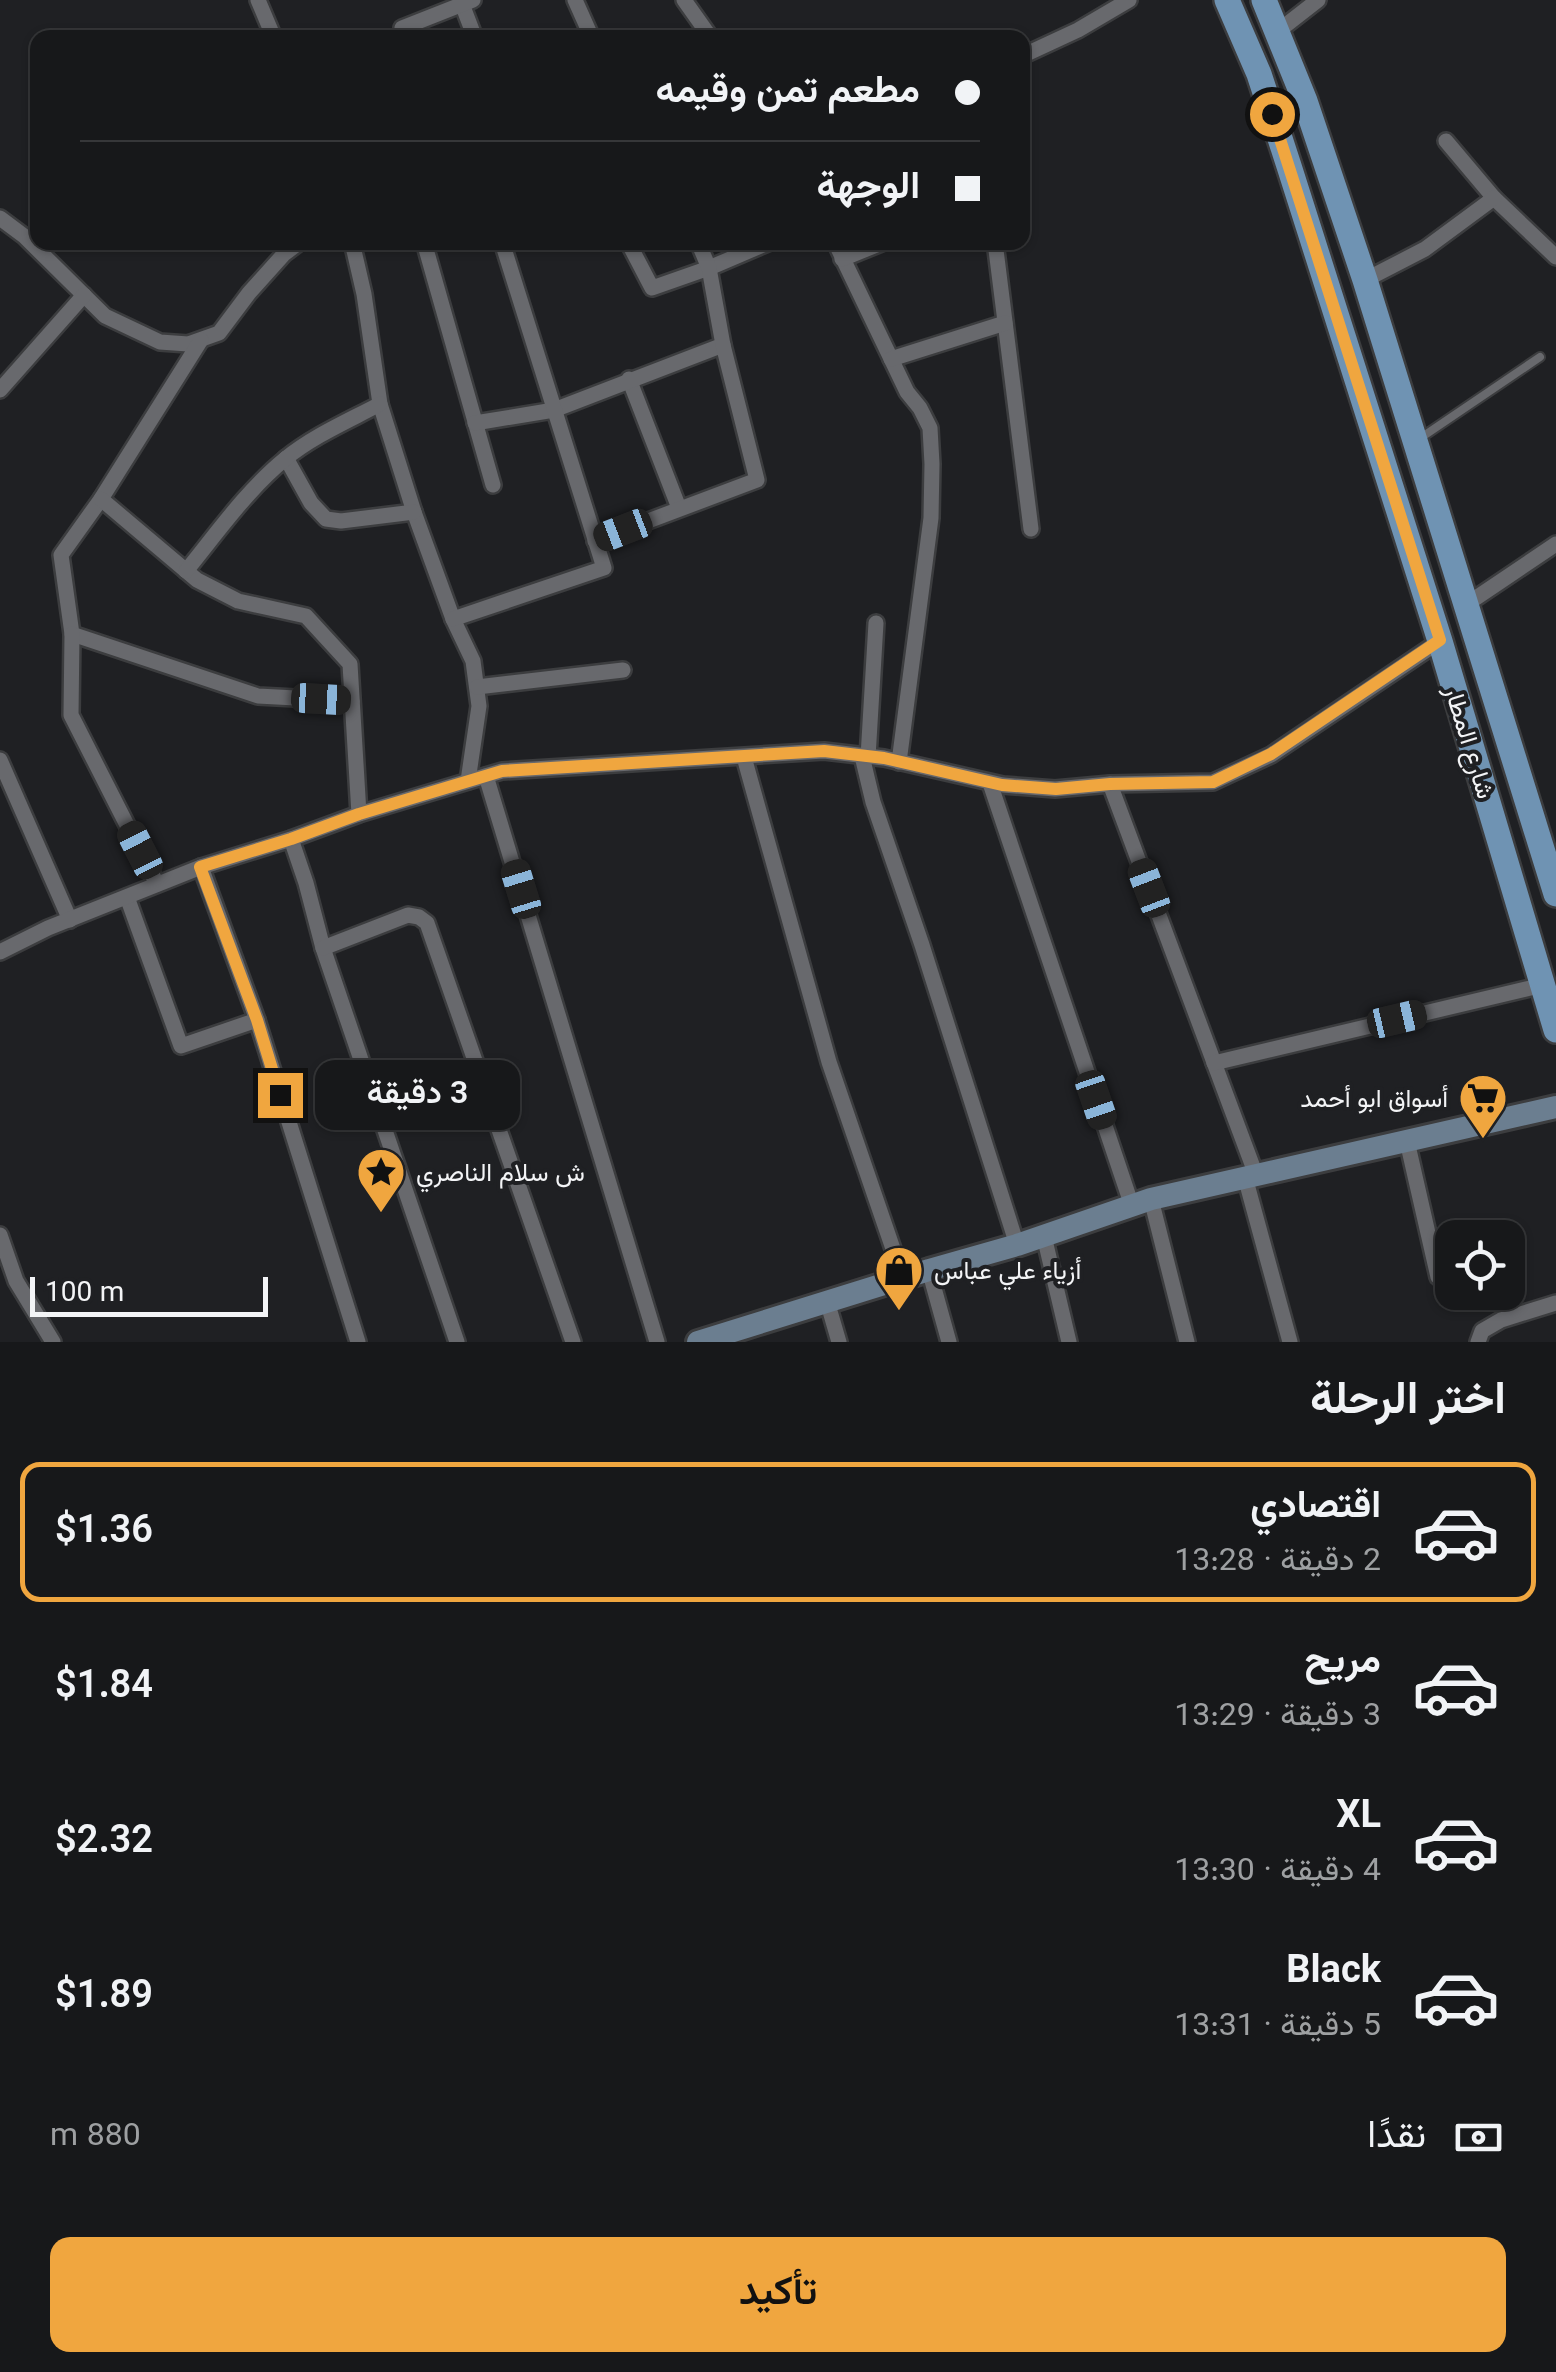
<!DOCTYPE html>
<html lang="ar">
<meta charset="utf-8">
<style>
:root{--surface:#17181a;--page:#242527;--text:#f1f3f6;--muted:#9ea0a2;--line:#363739;--accent:#f0a63f}
body{margin:0;font-family:Georgia,Vazirmatn,serif;background:var(--page);color:var(--text);direction:rtl;height:100vh;display:flex;flex-direction:column;font-size:38px;white-space:nowrap}
*{box-sizing:border-box;margin:0}
p{font-size:32px;color:var(--muted)}
.icon{flex:none;width:55px;height:55px;fill:none;stroke:currentColor;stroke-width:2;stroke-linecap:round;stroke-linejoin:round}
.map{position:relative;height:1342px;overflow:hidden;direction:ltr}
.panel{display:flex;flex-direction:column;background:var(--surface);flex:1}
.panel>*{flex:none}
.hud{position:absolute;left:30px;top:30px;width:1000px;height:220px;border-radius:20px;box-shadow:0 2px 8px #0004,0 0 0 2px var(--line);direction:rtl;display:grid;align-content:center;height:220px;padding:0 50px;background:var(--surface)}
.tools{position:absolute;left:1435px;top:1220px;display:grid;gap:20px}
.tools a{display:grid;place-items:center;width:90px;height:90px;border-radius:20px;background:var(--surface);box-shadow:0 2px 8px #0004,0 0 0 2px var(--line);font-size:50px}
.scale{position:absolute;left:30px;bottom:25px;width:238px;box-sizing:border-box;padding-left:10px;border:5px solid #f3f4f6;border-top:0;font-size:28px;line-height:35px;white-space:nowrap;color:#f3f4f6;-webkit-text-stroke:8px #1f2023;paint-order:stroke}
.end{position:absolute;width:45px;height:45px;margin:-22px;border:12px solid #f0a63f;background:#111;box-shadow:0 0 0 5px #111}
.from{border-radius:50%}
.bubble{position:absolute;height:70px;border-radius:20px;background:var(--surface);box-shadow:0 2px 8px #0004,0 0 0 2px var(--line);font-size:32px;font-weight:600;line-height:70px;text-align:center;direction:rtl}
.car{position:absolute;width:30px;height:60px;margin:-30px -15px;border-radius:12px;box-shadow:0 0 8px 2px #0007;background:linear-gradient(#222 24%,#8ab4d8 0 40%,#222 0 76%,#8ab4d8 0 86%,#222 0)}
.hud b{display:flex;align-items:center;gap:35px;height:95px;font-size:38px}
.hud b+b{border-top:2px solid var(--line)}
.hud i{width:25px;height:25px;background:var(--text)}
ul{padding:0;list-style:none}
li{display:flex;align-items:center;gap:30px;height:140px;margin:0 20px 15px;padding:0 30px;border:5px solid transparent;border-radius:20px}
li div{flex:1}
li b{display:block;font-size:38px}
li em{font-style:normal;font-weight:600}
li.current{border-color:var(--accent)}
li>.icon{width:90px;height:90px;stroke-width:1.5}
h2{padding:0 50px;font-size:45px;line-height:120px}
.pay{display:flex;align-items:center;gap:25px;height:110px;padding:0 50px;font-size:38px}
.pay p{margin-inline-start:auto}
.action{display:flex;gap:20px;margin-top:auto;padding:20px 50px}
.action a{flex:1;height:115px;border-radius:20px;background:var(--accent);color:#111;font-size:40px;font-weight:600;line-height:115px;text-align:center}
.map>svg:first-child{display:block}
.lines{fill:none;stroke-linecap:round;stroke-linejoin:round}
.lane-casing{stroke:#3c3d3f;stroke-width:12}
.street-casing{stroke:#3c3d3f;stroke-width:20}
.secondary-casing{stroke:#3c3d3f;stroke-width:28}
.primary-casing{stroke:#3c3d3f;stroke-width:30}
.lane{stroke:#68696d;stroke-width:8}
.street{stroke:#68696d;stroke-width:15}
.secondary{stroke:#6b7e90;stroke-width:22}
.primary{stroke:#6f93b3;stroke-width:25}
.route{stroke:#f0a63f;stroke-width:12}
.labels{text-anchor:middle;stroke-width:8;stroke-linejoin:round;paint-order:stroke}
.street-label{font-size:25px;fill:#f3f4f6;stroke:#1f2023}
.poi-label{font-size:25px;fill:#f3f4f6;stroke:#1f2023;text-anchor:start}
</style>
<div class="map">
<svg width="1556" height="1342" viewBox="0 0 1556 1342">
<rect width="100%" height="100%" fill="#1f2023"/>
<g class="lines">
<g class="lane-casing">
<polyline id="lane" points="1419,439 1540,357"/>
</g>
<g class="street-casing">
<g id="street">
<polyline points="258,0 274,38"/>
<polyline points="575,0 592,38"/>
<polyline points="684,0 711,38"/>
<polyline points="462,4 475,38"/>
<polyline points="402,28 473,0"/>
<polyline points="1277,32 1318,0"/>
<polyline points="1022,56 1078,30 1129,0"/>
<polyline points="1446,141 1494,198 1556,257"/>
<polyline points="0,218 24,236 105,316 160,342 188,344 219,333 249,293 284,254 300,242"/>
<polyline points="352,242 364,294 380,404 414,512 453,619 473,661 479,706 468,781"/>
<polyline points="424,242 493,485"/>
<polyline points="628,242 652,288 709,268 770,242"/>
<polyline points="835,242 907,392 920,408 930,428 932,464 931,518 899,762"/>
<polyline points="995,242 1031,529"/>
<polyline points="842,259 884,242"/>
<polyline points="1365,280 1425,249 1494,198"/>
<polyline points="201,340 101,499 61,555 72,634 258,696 352,701"/>
<polyline points="891,359 1005,323"/>
<polyline points="629,379 679,508"/>
<polyline points="0,390 84,295"/>
<polyline points="475,423 554,410 723,345"/>
<polyline points="286,458 311,503 326,519 341,521 414,512"/>
<polyline points="101,499 197,580 238,601 306,616 350,664 359,814"/>
<polyline points="595,541 757,480 723,345 709,268 698,242"/>
<path d="M186 571C217 533 247 490 285 459 313 436 348 421 380 404"/>
<polyline points="1467,604 1556,544"/>
<polyline points="453,619 604,568 502,242"/>
<polyline points="72,634 71,715 157,884"/>
<polyline points="477,687 623,670"/>
<polyline points="862,756 873,802 922,945 1017,1245"/>
<polyline points="744,757 829,1062 903,1278"/>
<polyline points="868,757 876,623"/>
<polyline points="0,760 70,920"/>
<polyline points="486,776 657,1342"/>
<polyline points="990,783 1132,1206"/>
<polyline points="1110,784 1256,1175"/>
<polyline points="291,839 306,883 323,948 457,1342"/>
<polyline points="201,867 257,1020 358,1342"/>
<polyline points="127,897 181,1046 257,1020"/>
<polyline points="323,948 408,915 419,917 427,923 573,1342"/>
<polyline points="0,952 48,928 201,867 291,839 359,814 502,771 824,751 884,758 1003,785 1055,789 1110,784 1213,782 1271,755 1440,641"/>
<polyline points="1214,1063 1543,985"/>
<polyline points="1407,1141 1438,1277"/>
<polyline points="1245,1177 1290,1342"/>
<polyline points="1151,1199 1187,1342"/>
<polyline points="0,1235 16,1281 53,1342"/>
<polyline points="1044,1236 1069,1342"/>
<polyline points="929,1270 949,1342"/>
<polyline points="827,1301 839,1342"/>
<polyline points="1478,1342 1482,1331 1501,1320 1556,1303"/>
</g>
</g>
<g class="secondary-casing">
<polyline id="secondary" points="698,1342 929,1270 1017,1245 1151,1199 1556,1107"/>
</g>
<g class="primary-casing">
<g id="primary">
<polyline points="1227,0 1259,74 1289,166 1440,641 1556,1030"/>
<polyline points="1264,0 1305,101 1365,280 1556,894"/>
</g>
</g>
<use href="#lane" class="lane"/>
<use href="#street" class="street"/>
<use href="#secondary" class="secondary"/>
<use href="#primary" class="primary"/>
</g>
<g class="lines">
<polyline class="route" points="280,1095 257,1020 200,867 291,839 359,814 502,771 824,751 884,758 1002,785 1056,789 1110,784 1213,782 1271,754 1440,640 1272,114"/>
</g>
<defs>
<g id="supermarket-pin" transform="scale(2.5)"><path d="M0 17L-7.5 6A9.5 9.5 0 1 1 7.5 6Z" fill="#f0a63f" stroke="#1f2023"/><path d="M-6-5.5h2.5l.6 2H6L4.5 2H-2.5L-4.4-4H-6ZM-1.5 3.2a1.3 1.3 0 1 0 .1 0ZM3 3.2a1.3 1.3 0 1 0 .1 0Z" fill="#111"/></g>
<g id="sight-pin" transform="scale(2.5)"><path d="M0 17L-7.5 6A9.5 9.5 0 1 1 7.5 6Z" fill="#f0a63f" stroke="#1f2023"/><path d="M0-6L1.8-2.2L6-1.7L2.9 1.2L3.7 5.4L0 3.3L-3.7 5.4L-2.9 1.2L-6-1.7L-1.8-2.2Z" fill="#111"/></g>
<g id="shop-pin" transform="scale(2.5)"><path d="M0 17L-7.5 6A9.5 9.5 0 1 1 7.5 6Z" fill="#f0a63f" stroke="#1f2023"/><path d="M-5-2.5h2.3a2.7 3.5 0 0 1 5.4 0H5L5.5 6h-11ZM-1.5-2.5h3a1.5 2.3 0 0 0-3 0Z" fill="#111"/></g>
</defs>
<g fill-rule="evenodd">
<use href="#supermarket-pin" x="1483" y="1098"/>
<use href="#sight-pin" x="381" y="1172"/>
<use href="#shop-pin" x="899" y="1270"/>
</g>
<g class="labels">
<g class="street-label">
<text transform="translate(1470 742) rotate(73)" y="9">شارع المطار</text>
</g>
<g class="poi-label">
<text x="1448" y="1107" text-anchor="end">أسواق ابو أحمد</text>
<text x="416" y="1181">ش سلام الناصري</text>
<text x="934" y="1279">أزياء علي عباس</text>
</g>
</g>
</svg>
<div class="tools">
<a><svg class="icon" aria-label="locate" viewBox="0 0 24 24"><circle cx="12" cy="12" r="6"/><path d="M12 2v4M12 18v4M2 12h4M18 12h4"/></svg></a>
</div>
<div class="scale">100 m</div>
<i class="end from" style="left:1272px;top:114px"></i>
<i class="end" style="left:280px;top:1095px"></i>
<div class="bubble" style="left:315px;top:1060px;width:205px">3 دقيقة</div>
<i class="car" style="left:623px;top:530px;rotate:249deg"></i>
<i class="car" style="left:321px;top:699px;rotate:93deg"></i>
<i class="car" style="left:140px;top:850px;rotate:333deg"></i>
<i class="car" style="left:1149px;top:888px;rotate:339deg"></i>
<i class="car" style="left:521px;top:889px;rotate:343deg"></i>
<i class="car" style="left:1397px;top:1019px;rotate:77deg"></i>
<i class="car" style="left:1096px;top:1100px;rotate:161deg"></i>
<div class="hud">
<b><i class="from"></i>مطعم تمن وقيمه</b>
<b><i></i>الوجهة</b>
</div>
</div>
<section class="panel">
<h2>اختر الرحلة</h2>
<ul>
<li class="current"><svg class="icon" aria-label="car" viewBox="0 0 24 24"><path d="M5 17H2v-5l4-1 3-4h7l3 4 3 1v5h-3M9 17h6M6 11h13"/><circle cx="7" cy="17" r="2"/><circle cx="17" cy="17" r="2"/></svg><div><b>اقتصادي</b><p>2 دقيقة · 13:28</p></div><em>$1.36</em></li>
<li><svg class="icon" aria-label="car" viewBox="0 0 24 24"><path d="M5 17H2v-5l4-1 3-4h7l3 4 3 1v5h-3M9 17h6M6 11h13"/><circle cx="7" cy="17" r="2"/><circle cx="17" cy="17" r="2"/></svg><div><b>مريح</b><p>3 دقيقة · 13:29</p></div><em>$1.84</em></li>
<li><svg class="icon" aria-label="car" viewBox="0 0 24 24"><path d="M5 17H2v-5l4-1 3-4h7l3 4 3 1v5h-3M9 17h6M6 11h13"/><circle cx="7" cy="17" r="2"/><circle cx="17" cy="17" r="2"/></svg><div><b>XL</b><p>4 دقيقة · 13:30</p></div><em>$2.32</em></li>
<li><svg class="icon" aria-label="car" viewBox="0 0 24 24"><path d="M5 17H2v-5l4-1 3-4h7l3 4 3 1v5h-3M9 17h6M6 11h13"/><circle cx="7" cy="17" r="2"/><circle cx="17" cy="17" r="2"/></svg><div><b>Black</b><p>5 دقيقة · 13:31</p></div><em>$1.89</em></li>
</ul>
<div class="pay"><svg class="icon" aria-label="cash" viewBox="0 0 24 24"><path d="M3 7h18v10H3z"/><circle cx="12" cy="12" r="2"/></svg>نقدًا<p>880 m</p></div>
<div class="action"><a>تأكيد</a></div>
</section>
